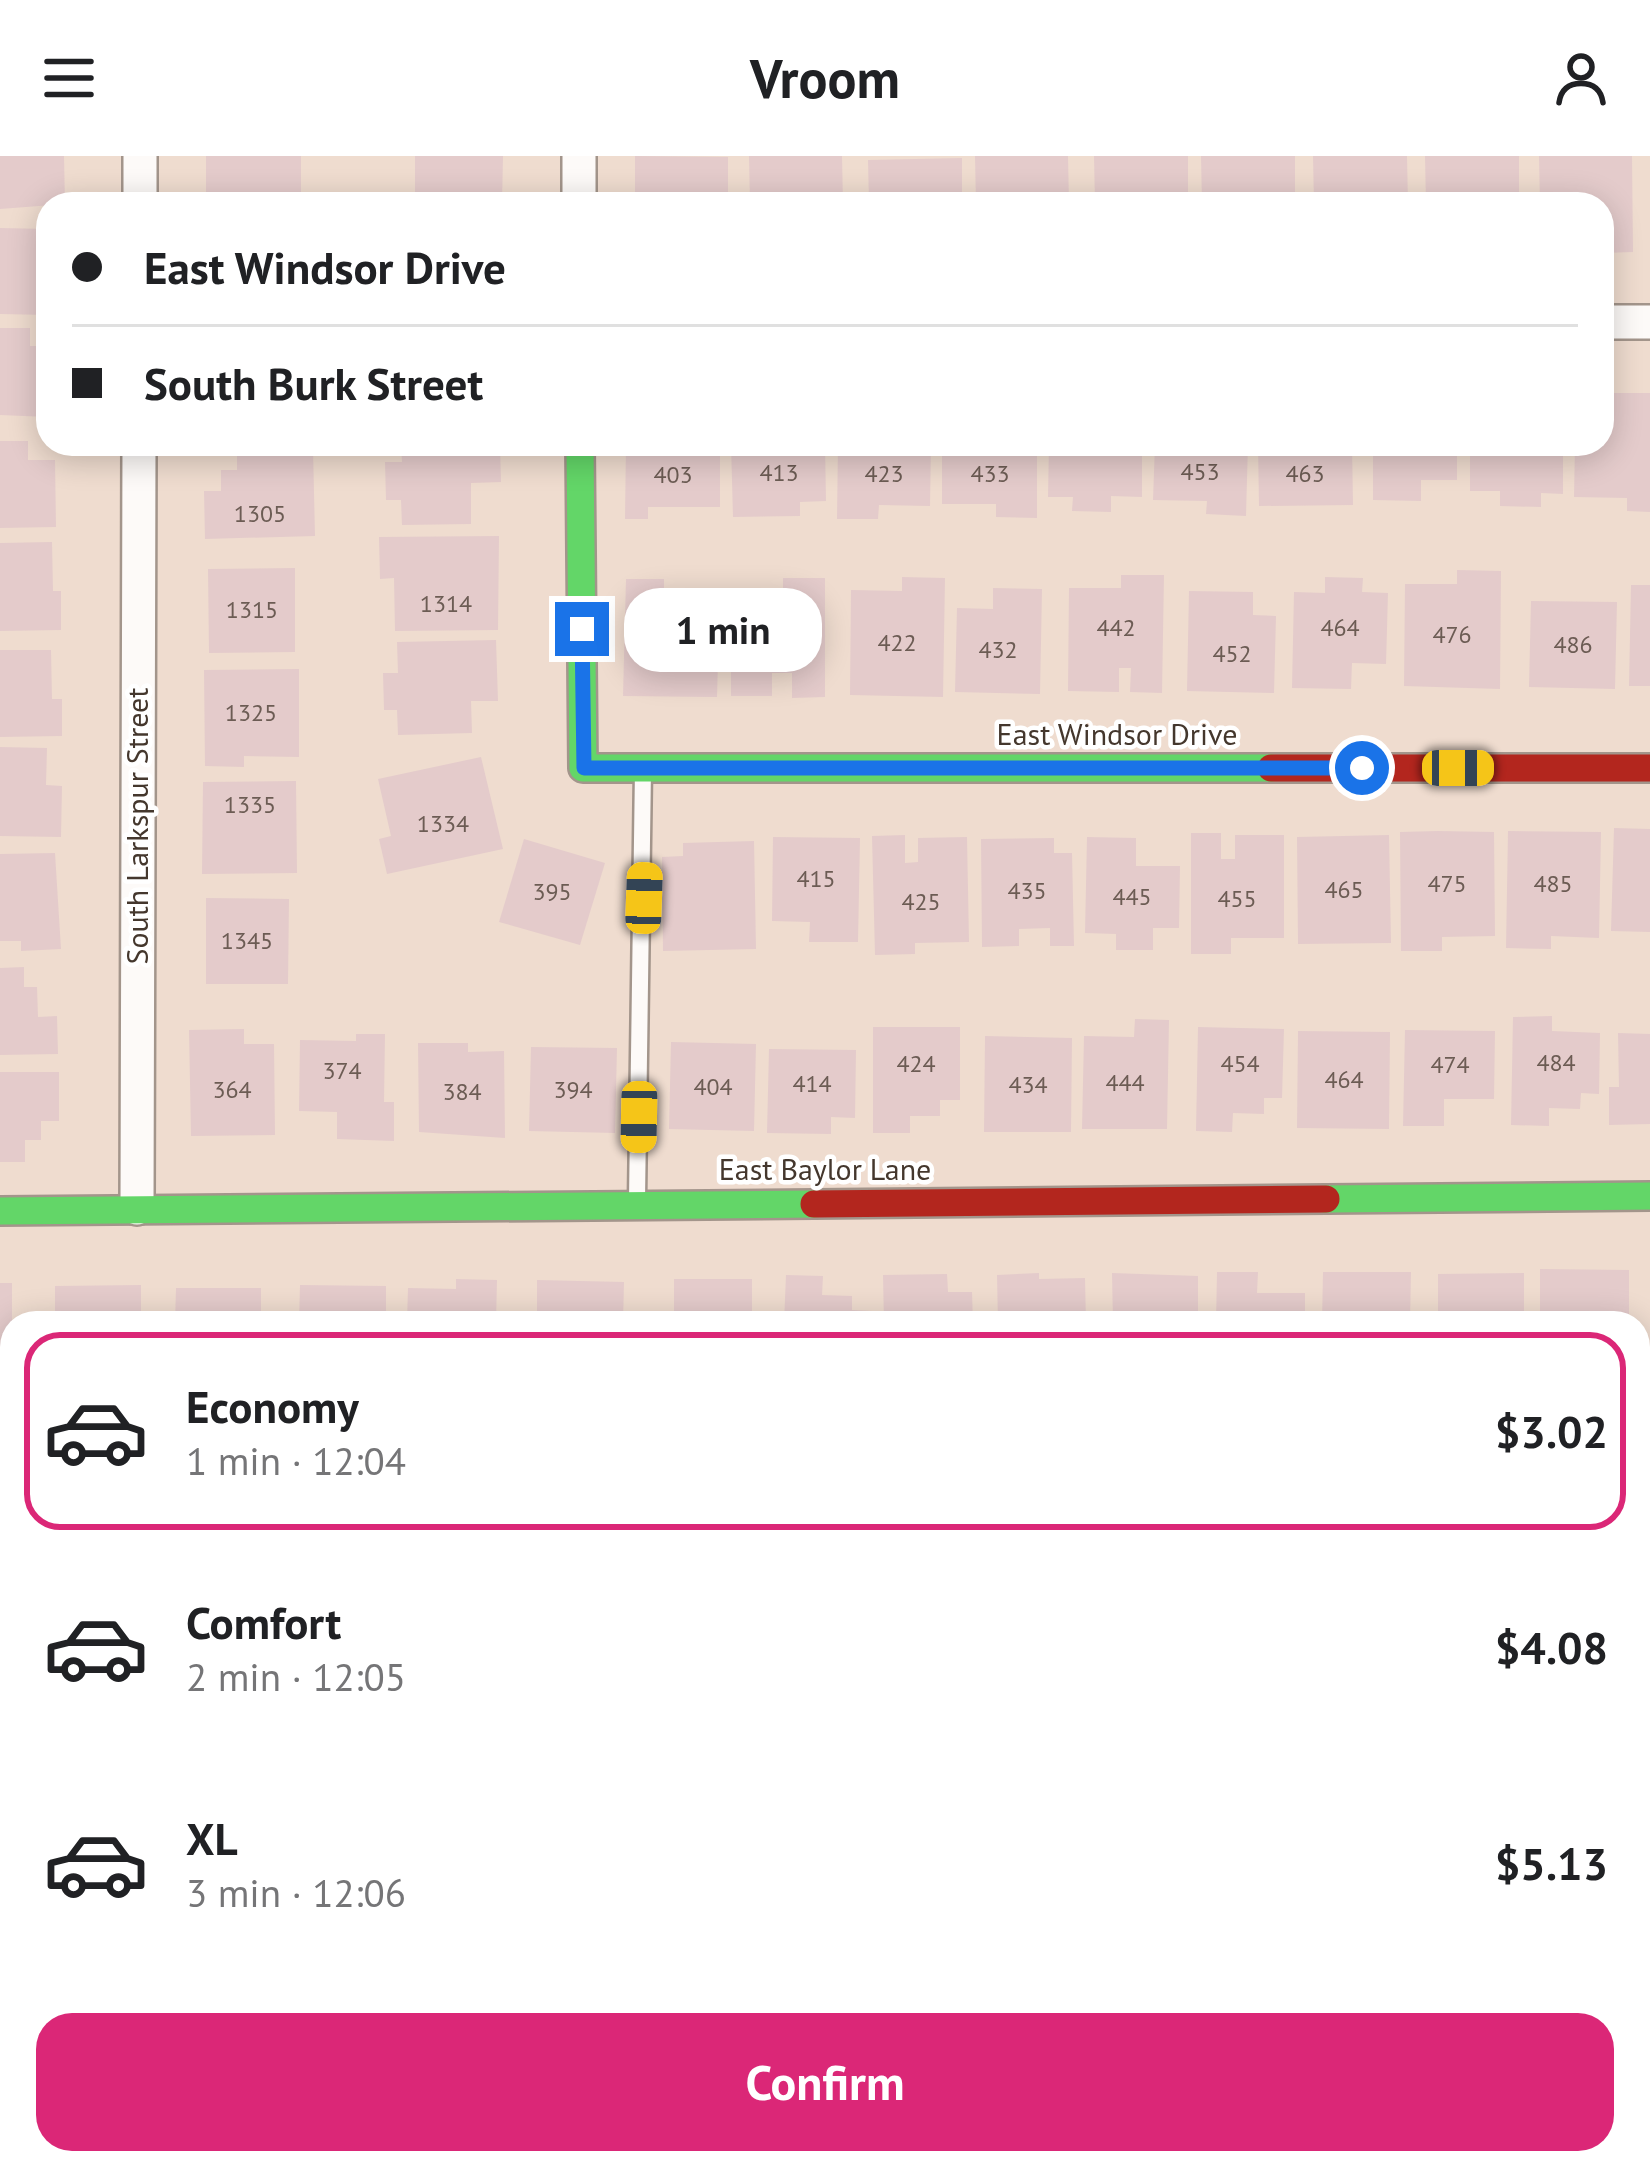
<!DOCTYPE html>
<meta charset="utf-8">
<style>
:root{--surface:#fff;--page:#f6f6f6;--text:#202124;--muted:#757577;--line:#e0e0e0;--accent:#db2777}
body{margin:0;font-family:"PT Sans",sans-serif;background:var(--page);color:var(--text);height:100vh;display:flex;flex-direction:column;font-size:45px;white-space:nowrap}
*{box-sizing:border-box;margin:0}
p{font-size:39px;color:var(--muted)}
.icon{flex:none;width:66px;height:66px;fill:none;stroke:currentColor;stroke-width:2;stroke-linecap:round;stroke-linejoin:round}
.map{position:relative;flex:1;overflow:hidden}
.drawer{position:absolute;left:0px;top:1155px;width:1650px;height:864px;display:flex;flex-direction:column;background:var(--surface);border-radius:36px 36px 0 0;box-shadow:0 6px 30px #0003}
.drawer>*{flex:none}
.banner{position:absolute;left:36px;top:36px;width:1578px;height:264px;border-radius:36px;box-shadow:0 6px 30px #0003;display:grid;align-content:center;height:264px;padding:0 36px;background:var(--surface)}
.end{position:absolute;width:54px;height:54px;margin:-27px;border:15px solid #1a73e8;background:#fff;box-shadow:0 0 0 6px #fff}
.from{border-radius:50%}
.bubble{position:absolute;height:84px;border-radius:36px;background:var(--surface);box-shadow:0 6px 30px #0003;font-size:39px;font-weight:800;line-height:84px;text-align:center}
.car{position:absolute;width:36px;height:72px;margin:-36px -18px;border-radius:15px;box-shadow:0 0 9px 3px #0007;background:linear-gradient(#f5c518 24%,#345 0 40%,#f5c518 0 76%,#345 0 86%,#f5c518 0)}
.banner b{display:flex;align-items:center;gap:42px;height:114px;font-size:45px}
.banner b+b{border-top:3px solid var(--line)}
.banner i{width:30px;height:30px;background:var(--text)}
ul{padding:21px 0 0;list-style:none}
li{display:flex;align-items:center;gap:36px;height:198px;margin:0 24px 18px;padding:0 12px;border:6px solid transparent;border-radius:36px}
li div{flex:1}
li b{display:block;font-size:45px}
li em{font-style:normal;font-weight:800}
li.on{border-color:var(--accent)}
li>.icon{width:108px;height:108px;stroke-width:1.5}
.cta{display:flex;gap:24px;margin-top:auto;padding:24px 36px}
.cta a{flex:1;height:138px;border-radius:36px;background:var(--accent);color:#fff;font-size:48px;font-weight:800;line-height:138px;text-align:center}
header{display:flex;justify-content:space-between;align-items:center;height:156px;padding:0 36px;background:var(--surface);font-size:54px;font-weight:800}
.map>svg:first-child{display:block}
.building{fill:#e4cbcb}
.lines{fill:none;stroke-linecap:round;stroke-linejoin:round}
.lane-casing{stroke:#a3958b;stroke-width:21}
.street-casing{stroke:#a3958b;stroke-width:38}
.fast-casing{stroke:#a3958b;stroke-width:32}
.jam-casing{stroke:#a3958b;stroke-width:32}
.lane{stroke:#fdfaf8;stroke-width:16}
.street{stroke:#fdfaf8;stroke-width:33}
.fast{stroke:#63d668;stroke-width:27}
.jam{stroke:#b3261e;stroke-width:27}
.route{stroke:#1a73e8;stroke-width:15}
.labels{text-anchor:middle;stroke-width:9;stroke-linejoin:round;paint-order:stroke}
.number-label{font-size:24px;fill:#6c5c54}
.street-label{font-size:30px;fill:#44372d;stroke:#fff}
</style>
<header><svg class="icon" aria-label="menu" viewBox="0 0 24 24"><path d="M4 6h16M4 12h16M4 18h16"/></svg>Vroom<svg class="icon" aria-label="person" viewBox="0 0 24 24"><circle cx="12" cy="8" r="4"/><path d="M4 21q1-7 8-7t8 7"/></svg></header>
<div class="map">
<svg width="1650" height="2019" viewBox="0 0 1650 2019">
<rect width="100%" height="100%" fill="#efdccf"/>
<g class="building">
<polygon points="0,0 64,0 65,48 0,53"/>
<rect x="206" y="0" width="95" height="48"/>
<polygon points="415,0 503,0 502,48 415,48"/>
<polygon points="635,0 728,1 728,48 635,48"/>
<polygon points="749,0 842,0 843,48 750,48"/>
<polygon points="975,0 1068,0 1069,48 976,48"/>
<polygon points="1094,0 1188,0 1188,48 1095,48"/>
<polygon points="1201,0 1295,0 1295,48 1202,48"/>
<polygon points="1313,0 1407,0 1408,48 1314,48"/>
<polygon points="1425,0 1519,0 1519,48 1426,48"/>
<polygon points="1539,0 1632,0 1633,96 1603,97 1602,48 1540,48"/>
<polygon points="962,2 962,48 869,48 868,4"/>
<polygon points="0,72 48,73 48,159 0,158"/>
<polygon points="0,172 30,172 30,190 44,190 48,261 0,259"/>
<polygon points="1602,237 1650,237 1650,356 1627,355 1627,342 1574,341 1575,288 1602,288"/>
<polygon points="0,285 28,285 28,304 55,304 56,371 0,372"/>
<polygon points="401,288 500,288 501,326 471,327 471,368 402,369 401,344 386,344 385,306 402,306"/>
<polygon points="626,288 720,288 720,351 648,351 648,363 625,363"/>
<polygon points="731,288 825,288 826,345 800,346 800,360 733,361"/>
<polygon points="838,288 931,288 930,350 879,349 878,363 837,363"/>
<polygon points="942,288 1037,288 1037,362 996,361 996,348 942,348"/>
<polygon points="1049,288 1142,288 1142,341 1111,340 1111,356 1072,355 1073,341 1048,341"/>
<polygon points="1155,288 1248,288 1246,360 1206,358 1207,345 1153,344"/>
<polygon points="1258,288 1352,288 1353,349 1259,350"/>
<polygon points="1373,288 1457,288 1457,324 1421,324 1421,345 1373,344"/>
<polygon points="1470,288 1563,288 1563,338 1541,337 1541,351 1500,350 1500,335 1470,335"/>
<polygon points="313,293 315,380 205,383 204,335 221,335 221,314 237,314 237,295"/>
<polygon points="499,380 498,474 395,475 394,422 380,423 379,381"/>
<polygon points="52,386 53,435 61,435 61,474 0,475 0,387"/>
<polygon points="295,412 295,496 209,497 208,413"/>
<polygon points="1457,414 1501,415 1500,533 1404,530 1405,428 1457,428"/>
<polygon points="1121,419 1164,419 1162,537 1130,536 1131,512 1119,512 1119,536 1068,535 1069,432 1121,432"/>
<polygon points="902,421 945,422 943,541 850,539 851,434 902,435"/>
<polygon points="1325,421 1363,422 1362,436 1388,437 1386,508 1352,507 1351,533 1292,532 1294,436 1325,437"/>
<polygon points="783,422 825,422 825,541 792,542 792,517 772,517 772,540 731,540 731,435 783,435"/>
<polygon points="626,423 664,423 664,436 720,437 717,541 623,540"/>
<polygon points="1631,429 1650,429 1650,530 1629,530"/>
<polygon points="993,432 1042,433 1040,538 955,536 957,452 993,453"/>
<polygon points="1189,435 1253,436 1253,459 1276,460 1274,537 1187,535"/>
<polygon points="1531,445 1617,446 1615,533 1529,531"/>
<polygon points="496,484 498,545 471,545 472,577 398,579 397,554 384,554 383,517 398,517 397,486"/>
<polygon points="0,494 51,494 52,543 62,543 62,580 0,581"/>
<polygon points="299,513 299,601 244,600 244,611 205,610 204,514"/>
<polygon points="0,591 47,592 46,629 62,630 61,681 0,680"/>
<polygon points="481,601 503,693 387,718 379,683 391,680 378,623"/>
<polygon points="296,625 297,717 202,718 203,626"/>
<polygon points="1614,672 1650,673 1650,776 1611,775"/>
<polygon points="1438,675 1494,676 1495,780 1442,781 1442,795 1401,795 1400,676"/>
<polygon points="1508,675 1601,676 1599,782 1551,780 1551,793 1506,792"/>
<polygon points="1191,677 1221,677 1221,703 1235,703 1235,679 1284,679 1284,782 1231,782 1231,798 1191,798"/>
<polygon points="905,679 905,707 918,706 918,682 967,681 969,786 915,787 915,798 875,799 872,680"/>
<polygon points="1389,679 1391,787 1298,788 1297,681"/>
<polygon points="773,681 860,682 858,786 809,786 810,766 772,765"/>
<polygon points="1087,681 1136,682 1136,710 1180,710 1179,772 1153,772 1153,794 1116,794 1116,778 1085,777"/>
<polygon points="1054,682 1054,697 1072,697 1074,790 1050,790 1050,772 1019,773 1019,790 982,791 981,683"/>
<polygon points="524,683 605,707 580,789 499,766"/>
<polygon points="754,685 756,793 663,795 662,701 683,700 683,687"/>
<polygon points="55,697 61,793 21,795 21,785 0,785 0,698"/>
<polygon points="206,742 289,743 288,828 206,828"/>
<polygon points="24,811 24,831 37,831 38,861 57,860 58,898 0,899 0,812"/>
<polygon points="1552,860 1552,875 1600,877 1599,938 1581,937 1580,953 1549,952 1549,970 1511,969 1513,861"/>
<polygon points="1135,863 1169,864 1167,973 1082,973 1084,880 1134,881"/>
<polygon points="873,871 960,871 960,944 940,944 940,960 910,960 910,977 873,977"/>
<polygon points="1198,871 1284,873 1282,942 1264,942 1264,958 1233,957 1232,976 1196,975"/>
<polygon points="244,873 244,888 274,888 275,979 191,980 189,874"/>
<polygon points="1405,874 1495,875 1494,943 1444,943 1444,970 1403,970"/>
<polygon points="1298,875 1390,876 1389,973 1297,972"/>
<polygon points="1618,877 1650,878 1650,968 1609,969 1609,931 1619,931"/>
<polygon points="356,878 385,878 384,946 394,946 394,985 337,983 337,956 299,955 300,884 356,885"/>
<polygon points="985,880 1072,882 1071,976 984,976"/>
<polygon points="671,886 756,888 754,975 669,973"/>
<polygon points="418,887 468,887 468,896 504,895 505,982 419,976"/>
<polygon points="531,891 617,892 615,977 529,975"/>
<polygon points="769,893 856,894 855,962 831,961 831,978 767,977"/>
<polygon points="0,916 59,916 59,965 41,965 41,984 25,984 25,1006 0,1006"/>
<polygon points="1540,1113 1629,1114 1629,1167 1540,1167"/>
<polygon points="1217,1116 1258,1116 1257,1137 1305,1137 1305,1167 1216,1167"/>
<polygon points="1323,1116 1411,1116 1410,1167 1322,1167"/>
<polygon points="1039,1117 1039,1123 1085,1122 1086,1167 998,1167 997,1119"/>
<polygon points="1112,1117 1198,1120 1198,1167 1113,1167"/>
<polygon points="1524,1117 1524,1167 1438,1167 1438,1118"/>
<polygon points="947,1118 948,1136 972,1136 973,1167 884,1167 883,1119"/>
<polygon points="786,1119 823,1120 822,1139 852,1140 852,1154 872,1155 871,1167 784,1167"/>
<polygon points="456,1123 497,1124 496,1167 407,1167 408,1132 456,1133"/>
<polygon points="674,1123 752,1123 752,1167 684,1167 684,1160 674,1159"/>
<polygon points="537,1124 624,1126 623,1167 537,1167"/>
<rect x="0" y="1127" width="12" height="97"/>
<polygon points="141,1129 141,1167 55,1167 55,1130"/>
<polygon points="300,1129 386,1130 386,1167 299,1167"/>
<polygon points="176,1132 261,1132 261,1167 175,1167"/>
<polygon points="12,1315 12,1396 0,1397 0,1316"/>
<polygon points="0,1580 12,1580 12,1675 0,1676"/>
<polygon points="0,1731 5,1731 7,1793 0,1793"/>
<polygon points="0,1836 7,1836 9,1904 0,1904"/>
<polygon points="0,1971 12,1971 12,2007 22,2007 22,2019 0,2019"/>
<polygon points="850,2007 939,2007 938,2019 849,2019"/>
</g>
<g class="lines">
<g class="lane-casing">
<polyline id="lane" points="637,1043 643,613"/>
</g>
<g class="street-casing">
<g id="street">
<polyline points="140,48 140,0"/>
<polyline points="579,48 579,0"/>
<polyline points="1602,166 1650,166"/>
<polyline points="137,1052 139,288"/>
<polyline points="0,1502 12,1502"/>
<polyline points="82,2007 82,2019"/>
<polyline points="696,2019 696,2007"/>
</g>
</g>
<g class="fast-casing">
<g id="fast">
<polyline points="580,288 583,612 1271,612"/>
<polyline points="1326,1043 1650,1040"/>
<polyline points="0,1055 814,1048"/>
</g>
</g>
<g class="jam-casing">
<g id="jam">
<polyline points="1271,612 1650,612"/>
<polyline points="814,1048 1326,1043"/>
</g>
</g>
<use href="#lane" class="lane"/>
<use href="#street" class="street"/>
<use href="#fast" class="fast"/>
<use href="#jam" class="jam"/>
</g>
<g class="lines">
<polyline class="route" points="582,473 584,612 1362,612"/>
</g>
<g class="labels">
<g class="number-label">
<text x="1200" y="324">453</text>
<text x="779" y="325">413</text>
<text x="884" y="326">423</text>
<text x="990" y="326">433</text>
<text x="1305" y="326">463</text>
<text x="673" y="327">403</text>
<text x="260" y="366">1305</text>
<text x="446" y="456">1314</text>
<text x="252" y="462">1315</text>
<text x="1116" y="480">442</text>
<text x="1340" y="480">464</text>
<text x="1452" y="487">476</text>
<text x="897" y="495">422</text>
<text x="1573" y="497">486</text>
<text x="998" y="502">432</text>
<text x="1232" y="506">452</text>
<text x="251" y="565">1325</text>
<text x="250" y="657">1335</text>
<text x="443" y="676">1334</text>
<text x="816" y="731">415</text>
<text x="1447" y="736">475</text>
<text x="1553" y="736">485</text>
<text x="1344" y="742">465</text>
<text x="1027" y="743">435</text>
<text x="552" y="744">395</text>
<text x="1132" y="749">445</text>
<text x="1237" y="751">455</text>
<text x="921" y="754">425</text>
<text x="247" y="793">1345</text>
<text x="1556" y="915">484</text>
<text x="916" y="916">424</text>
<text x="1240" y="916">454</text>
<text x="1450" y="917">474</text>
<text x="342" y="923">374</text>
<text x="1344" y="932">464</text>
<text x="1125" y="935">444</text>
<text x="812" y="936">414</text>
<text x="1028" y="937">434</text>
<text x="713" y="939">404</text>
<text x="232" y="942">364</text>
<text x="573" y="942">394</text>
<text x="462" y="944">384</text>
</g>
<g class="street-label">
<text x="1117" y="589">East Windsor Drive</text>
<text transform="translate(138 670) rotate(-90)" y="10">South Larkspur Street</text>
<text x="825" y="1024">East Baylor Lane</text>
</g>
</g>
</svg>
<i class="end from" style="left:1362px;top:612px"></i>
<i class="end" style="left:582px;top:473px"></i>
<div class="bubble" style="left:624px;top:432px;width:198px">1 min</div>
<i class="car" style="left:1458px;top:612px;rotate:90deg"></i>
<i class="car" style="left:644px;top:742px;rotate:2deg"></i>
<i class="car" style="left:639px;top:961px;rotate:181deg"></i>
<div class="banner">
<b><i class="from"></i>East Windsor Drive</b>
<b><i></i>South Burk Street</b>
</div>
<section class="drawer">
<ul>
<li class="on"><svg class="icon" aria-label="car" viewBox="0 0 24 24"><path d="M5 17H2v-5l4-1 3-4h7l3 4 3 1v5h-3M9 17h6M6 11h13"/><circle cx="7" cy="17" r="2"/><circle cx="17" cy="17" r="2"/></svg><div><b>Economy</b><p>1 min · 12:04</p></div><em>$3.02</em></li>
<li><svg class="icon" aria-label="car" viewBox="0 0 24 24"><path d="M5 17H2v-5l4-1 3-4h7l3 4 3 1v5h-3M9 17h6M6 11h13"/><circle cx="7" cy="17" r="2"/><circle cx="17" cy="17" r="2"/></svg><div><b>Comfort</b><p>2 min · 12:05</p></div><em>$4.08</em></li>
<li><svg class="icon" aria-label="car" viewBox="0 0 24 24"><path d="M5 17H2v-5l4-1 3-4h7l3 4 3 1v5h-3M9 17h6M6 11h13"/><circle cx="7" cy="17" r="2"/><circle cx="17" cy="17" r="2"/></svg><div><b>XL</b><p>3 min · 12:06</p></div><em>$5.13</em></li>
</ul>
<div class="cta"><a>Confirm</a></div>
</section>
</div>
